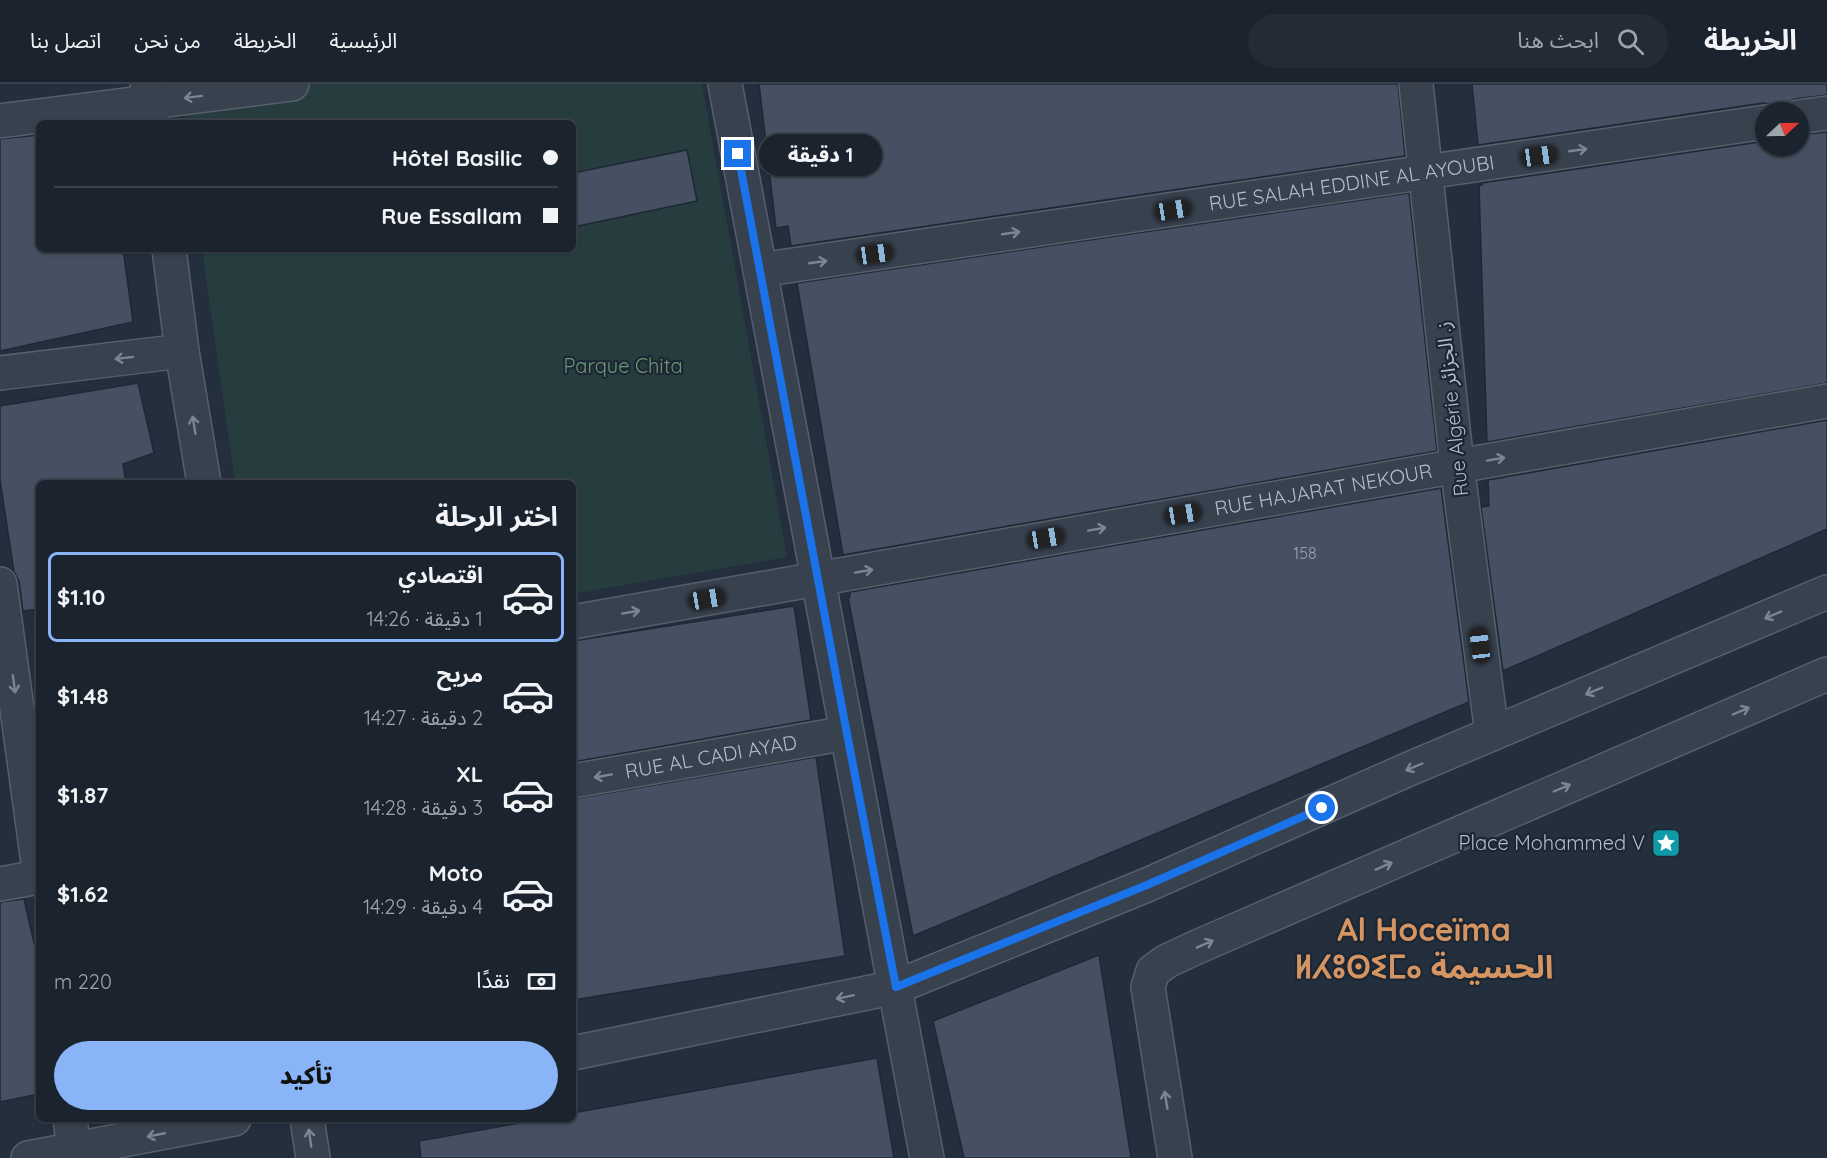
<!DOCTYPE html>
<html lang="ar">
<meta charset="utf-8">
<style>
:root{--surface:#1b232e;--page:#242b36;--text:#f1f3f6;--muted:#a0a4aa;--line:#39404a;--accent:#8ab4f8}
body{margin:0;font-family:Quicksand,"Noto Sans Arabic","Noto Sans Tifinagh",sans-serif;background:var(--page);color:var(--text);direction:rtl;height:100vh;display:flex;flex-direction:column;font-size:22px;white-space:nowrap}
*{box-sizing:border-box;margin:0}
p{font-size:20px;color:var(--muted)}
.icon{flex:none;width:33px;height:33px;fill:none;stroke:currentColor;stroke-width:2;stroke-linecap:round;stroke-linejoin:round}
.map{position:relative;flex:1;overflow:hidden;direction:ltr}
.panel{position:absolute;left:36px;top:396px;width:540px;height:642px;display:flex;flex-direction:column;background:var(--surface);border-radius:9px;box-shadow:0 2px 4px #0004,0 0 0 2px var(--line);direction:rtl}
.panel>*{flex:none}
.hud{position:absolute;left:36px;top:36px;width:540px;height:132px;border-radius:9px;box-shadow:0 2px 4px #0004,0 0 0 2px var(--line);direction:rtl;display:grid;align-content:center;height:132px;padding:0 18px;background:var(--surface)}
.needle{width:39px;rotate:68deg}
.tools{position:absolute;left:1755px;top:18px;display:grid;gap:12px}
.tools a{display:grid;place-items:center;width:54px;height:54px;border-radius:50%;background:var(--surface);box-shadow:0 2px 4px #0004,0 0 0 2px var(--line);font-size:30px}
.end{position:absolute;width:27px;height:27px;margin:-14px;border:8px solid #1a73e8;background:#fff;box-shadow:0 0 0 3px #fff}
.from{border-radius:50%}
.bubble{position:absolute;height:42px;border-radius:21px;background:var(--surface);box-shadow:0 2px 4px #0004,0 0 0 2px var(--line);font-size:20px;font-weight:800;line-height:42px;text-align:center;direction:rtl}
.car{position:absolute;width:18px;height:36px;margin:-18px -9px;border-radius:8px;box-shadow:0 0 4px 2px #0007;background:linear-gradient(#222 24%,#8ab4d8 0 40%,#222 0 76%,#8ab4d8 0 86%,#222 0)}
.hud b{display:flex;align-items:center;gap:21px;height:57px;font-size:22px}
.hud b+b{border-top:2px solid var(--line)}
.hud i{width:15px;height:15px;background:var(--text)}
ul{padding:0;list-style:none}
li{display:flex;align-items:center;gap:18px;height:90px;margin:0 12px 9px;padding:0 6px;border:3px solid transparent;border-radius:9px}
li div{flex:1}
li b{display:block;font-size:22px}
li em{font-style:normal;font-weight:800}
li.current{border-color:var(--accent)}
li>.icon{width:54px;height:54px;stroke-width:1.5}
h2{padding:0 18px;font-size:27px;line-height:72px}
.pay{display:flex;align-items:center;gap:15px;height:66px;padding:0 18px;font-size:22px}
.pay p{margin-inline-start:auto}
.button{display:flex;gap:12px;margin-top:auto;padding:12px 18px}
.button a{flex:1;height:69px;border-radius:36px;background:var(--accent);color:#111;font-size:24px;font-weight:800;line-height:69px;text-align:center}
header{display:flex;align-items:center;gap:36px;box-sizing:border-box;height:84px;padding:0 30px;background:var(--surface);border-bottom:2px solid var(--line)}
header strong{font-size:28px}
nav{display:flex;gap:33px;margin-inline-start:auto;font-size:21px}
.search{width:420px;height:54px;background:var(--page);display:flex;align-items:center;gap:15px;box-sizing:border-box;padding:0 21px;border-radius:33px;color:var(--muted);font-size:22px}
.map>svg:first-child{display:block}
.green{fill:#263c3f}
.building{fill:#455162;stroke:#1f2835;stroke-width:1.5}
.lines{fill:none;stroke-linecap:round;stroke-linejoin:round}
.minor-casing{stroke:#565f6c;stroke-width:36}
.tertiary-casing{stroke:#565f6c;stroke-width:36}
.minor{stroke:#38414e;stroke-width:33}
.tertiary{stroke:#38414e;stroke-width:33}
.oneway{stroke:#7c8592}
.route{stroke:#1a73e8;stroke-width:8}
.labels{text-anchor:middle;stroke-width:4.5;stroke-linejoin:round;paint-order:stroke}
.number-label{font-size:16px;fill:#98a1af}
.street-label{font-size:20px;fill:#b4bcc9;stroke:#1d2633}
.park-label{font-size:20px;fill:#6b9a76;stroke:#1d2633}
.poi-label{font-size:20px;fill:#b4bcc9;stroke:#1d2633;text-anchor:end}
.town-label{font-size:32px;font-weight:bold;fill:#d59563;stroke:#1d2633}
</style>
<header>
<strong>الخريطة</strong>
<div class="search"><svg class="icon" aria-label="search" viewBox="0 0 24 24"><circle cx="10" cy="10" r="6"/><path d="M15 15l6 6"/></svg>ابحث هنا</div>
<nav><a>الرئيسية</a><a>الخريطة</a><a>من نحن</a><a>اتصل بنا</a></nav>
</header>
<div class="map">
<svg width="1827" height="1074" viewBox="0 0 1827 1074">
<rect width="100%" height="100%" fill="#242f3e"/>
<polygon class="green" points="313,0 702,0 787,473 573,510 573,399 235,399 202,165 573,165 573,39 184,39 188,16"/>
<g class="building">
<polygon points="759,0 1398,0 1405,72 791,162 788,142 776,144"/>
<polygon points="1472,0 1827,0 1827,11 1795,15 1786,19 1781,26 1773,21 1763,19 1478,61"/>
<polygon points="1827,48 1827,299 1487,358 1479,101 1482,101 1482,99 1766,57 1766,62 1798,62 1798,51"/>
<polygon points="39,51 39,165 123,165 133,238 0,267 0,55"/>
<polygon points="687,66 697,117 573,143 573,89"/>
<polygon points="1409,109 1437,367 843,471 797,199"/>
<polygon points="138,299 154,369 123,380 126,399 39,399 39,525 23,527 19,497 14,488 0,396 0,322"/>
<polygon points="1827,336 1827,445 1503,587 1481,423 1489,422 1488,396"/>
<polygon points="1441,404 1469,618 913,852 848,513 850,513 850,508"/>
<polygon points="794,522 811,636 573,678 573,557"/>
<polygon points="816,673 845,872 573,916 573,715"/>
<polygon points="24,815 39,881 39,1010 0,1018 0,818"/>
<polygon points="1099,871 1131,1074 964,1074 933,937"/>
<polygon points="877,974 894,1074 421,1074 419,1057 542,1035 573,1035 573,1029"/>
</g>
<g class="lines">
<g class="minor-casing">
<g id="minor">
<polyline points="725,0 927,1074"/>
<polyline points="1416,0 1457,381 1492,650"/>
<polyline points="1798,33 1827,29"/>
<polyline points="0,37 292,0"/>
<path id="s1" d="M760 186 1766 38"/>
<polyline points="0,289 182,267"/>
<polyline points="0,500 39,786"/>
<path id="s2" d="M573 538 1827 317"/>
<path id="s3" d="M573 697 847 649"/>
<polyline points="0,800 39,793"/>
<polyline points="573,969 896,903 1147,801 1409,685 1827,508"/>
<polyline points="70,1035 75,1074"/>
<polyline points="28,1074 234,1035"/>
<polyline points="1175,1074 1148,903 1153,887 1167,877 1197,863 1827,590"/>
</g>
</g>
<g class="tertiary-casing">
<g id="tertiary">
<polyline points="147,0 153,39"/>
<polyline points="169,165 182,267 204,399"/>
<polyline points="307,1035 313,1074"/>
</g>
</g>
<use href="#minor" class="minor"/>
<use href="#tertiary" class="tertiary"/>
</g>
<defs><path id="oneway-shaft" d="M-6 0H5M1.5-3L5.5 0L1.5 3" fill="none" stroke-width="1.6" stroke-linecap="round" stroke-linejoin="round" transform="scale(1.5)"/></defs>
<g class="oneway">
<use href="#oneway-shaft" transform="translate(193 13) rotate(173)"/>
<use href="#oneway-shaft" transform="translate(1578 66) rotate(-8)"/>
<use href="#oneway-shaft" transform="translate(1011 149) rotate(-8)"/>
<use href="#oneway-shaft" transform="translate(818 178) rotate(-8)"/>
<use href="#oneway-shaft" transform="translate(124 274) rotate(173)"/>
<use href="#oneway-shaft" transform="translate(194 341) rotate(-99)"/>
<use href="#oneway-shaft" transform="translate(1496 375) rotate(-10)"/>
<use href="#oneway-shaft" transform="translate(1097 445) rotate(-10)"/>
<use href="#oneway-shaft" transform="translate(864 487) rotate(-10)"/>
<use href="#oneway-shaft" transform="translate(631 528) rotate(-10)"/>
<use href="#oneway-shaft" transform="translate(1773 531) rotate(157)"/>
<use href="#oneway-shaft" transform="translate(14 600) rotate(82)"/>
<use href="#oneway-shaft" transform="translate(1594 607) rotate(157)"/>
<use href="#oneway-shaft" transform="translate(1741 627) rotate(-23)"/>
<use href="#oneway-shaft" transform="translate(1414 683) rotate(157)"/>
<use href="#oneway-shaft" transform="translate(603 692) rotate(170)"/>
<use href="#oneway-shaft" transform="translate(1562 704) rotate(-23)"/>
<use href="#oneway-shaft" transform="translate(1384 782) rotate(-24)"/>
<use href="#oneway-shaft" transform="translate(1205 860) rotate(-24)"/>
<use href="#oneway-shaft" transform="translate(845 913) rotate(168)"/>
<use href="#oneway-shaft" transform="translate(1166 1016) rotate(-99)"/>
<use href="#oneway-shaft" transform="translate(156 1051) rotate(169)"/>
<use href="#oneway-shaft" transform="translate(310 1054) rotate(-98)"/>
</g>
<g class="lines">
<polyline class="route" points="738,70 847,650 896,903 1147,801 1322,724"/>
</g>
<defs>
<g id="sight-square" transform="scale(1.5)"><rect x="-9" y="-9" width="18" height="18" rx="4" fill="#0f9aa8" stroke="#1d2633"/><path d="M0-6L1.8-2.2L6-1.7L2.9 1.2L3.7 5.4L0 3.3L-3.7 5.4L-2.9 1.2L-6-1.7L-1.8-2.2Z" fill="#fff"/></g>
</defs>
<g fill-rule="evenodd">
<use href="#sight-square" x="1666" y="759"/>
</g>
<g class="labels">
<g class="number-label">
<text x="1305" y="475">158</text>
</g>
<g class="street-label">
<text dy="7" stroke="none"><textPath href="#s1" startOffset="598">RUE SALAH EDDINE AL AYOUBI</textPath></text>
<text transform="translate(1452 325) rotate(-96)" y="7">Rue Algérie ز. الجزائر</text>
<text dy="7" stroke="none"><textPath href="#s2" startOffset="762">RUE HAJARAT NEKOUR</textPath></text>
<text dy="7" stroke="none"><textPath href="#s3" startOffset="140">RUE AL CADI AYAD</textPath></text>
</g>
<g class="park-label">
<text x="623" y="289">Parque Chita</text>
</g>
<g class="poi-label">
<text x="1645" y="766">Place Mohammed V</text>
</g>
<g class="town-label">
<text x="1424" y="857">Al Hoceïma<tspan x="1424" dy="37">ⵍⵃⵓⵙⵉⵎⴰ الحسيمة</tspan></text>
</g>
</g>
</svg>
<div class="tools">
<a><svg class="needle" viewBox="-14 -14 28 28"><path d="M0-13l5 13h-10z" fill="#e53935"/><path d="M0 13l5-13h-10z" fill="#a0a4aa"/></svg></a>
</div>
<i class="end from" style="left:1322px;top:724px"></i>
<i class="end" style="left:738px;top:70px"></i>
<div class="bubble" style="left:759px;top:50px;width:123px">1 دقيقة</div>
<i class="car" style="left:1539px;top:72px;rotate:82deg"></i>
<i class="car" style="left:1173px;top:126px;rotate:81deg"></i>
<i class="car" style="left:875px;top:170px;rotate:82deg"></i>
<i class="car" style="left:1183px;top:430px;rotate:80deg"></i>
<i class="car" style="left:1046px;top:454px;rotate:80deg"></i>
<i class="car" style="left:707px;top:515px;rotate:80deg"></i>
<i class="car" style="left:1480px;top:561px;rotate:353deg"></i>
<div class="hud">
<b><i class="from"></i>Hôtel Basilic</b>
<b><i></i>Rue Essallam</b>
</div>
<section class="panel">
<h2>اختر الرحلة</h2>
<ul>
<li class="current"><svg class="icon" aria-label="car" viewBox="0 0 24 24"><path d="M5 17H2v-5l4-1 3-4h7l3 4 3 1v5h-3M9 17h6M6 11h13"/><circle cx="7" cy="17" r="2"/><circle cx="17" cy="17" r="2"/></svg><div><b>اقتصادي</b><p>1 دقيقة · 14:26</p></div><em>$1.10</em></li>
<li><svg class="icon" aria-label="car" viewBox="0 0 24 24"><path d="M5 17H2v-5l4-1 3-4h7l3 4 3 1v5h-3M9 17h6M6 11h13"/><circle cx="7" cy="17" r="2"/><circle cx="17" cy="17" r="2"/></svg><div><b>مريح</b><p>2 دقيقة · 14:27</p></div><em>$1.48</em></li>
<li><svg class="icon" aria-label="car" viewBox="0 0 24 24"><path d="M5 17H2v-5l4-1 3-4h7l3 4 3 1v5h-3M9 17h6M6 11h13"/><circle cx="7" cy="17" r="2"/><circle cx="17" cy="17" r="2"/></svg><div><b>XL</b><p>3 دقيقة · 14:28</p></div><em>$1.87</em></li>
<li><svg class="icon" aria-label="car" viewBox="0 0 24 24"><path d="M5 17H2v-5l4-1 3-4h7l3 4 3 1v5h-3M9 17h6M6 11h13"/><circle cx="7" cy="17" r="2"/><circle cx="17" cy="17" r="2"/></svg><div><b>Moto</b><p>4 دقيقة · 14:29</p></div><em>$1.62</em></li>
</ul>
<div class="pay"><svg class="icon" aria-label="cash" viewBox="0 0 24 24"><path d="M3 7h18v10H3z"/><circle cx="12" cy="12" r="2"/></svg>نقدًا<p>220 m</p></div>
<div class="button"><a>تأكيد</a></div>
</section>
</div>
